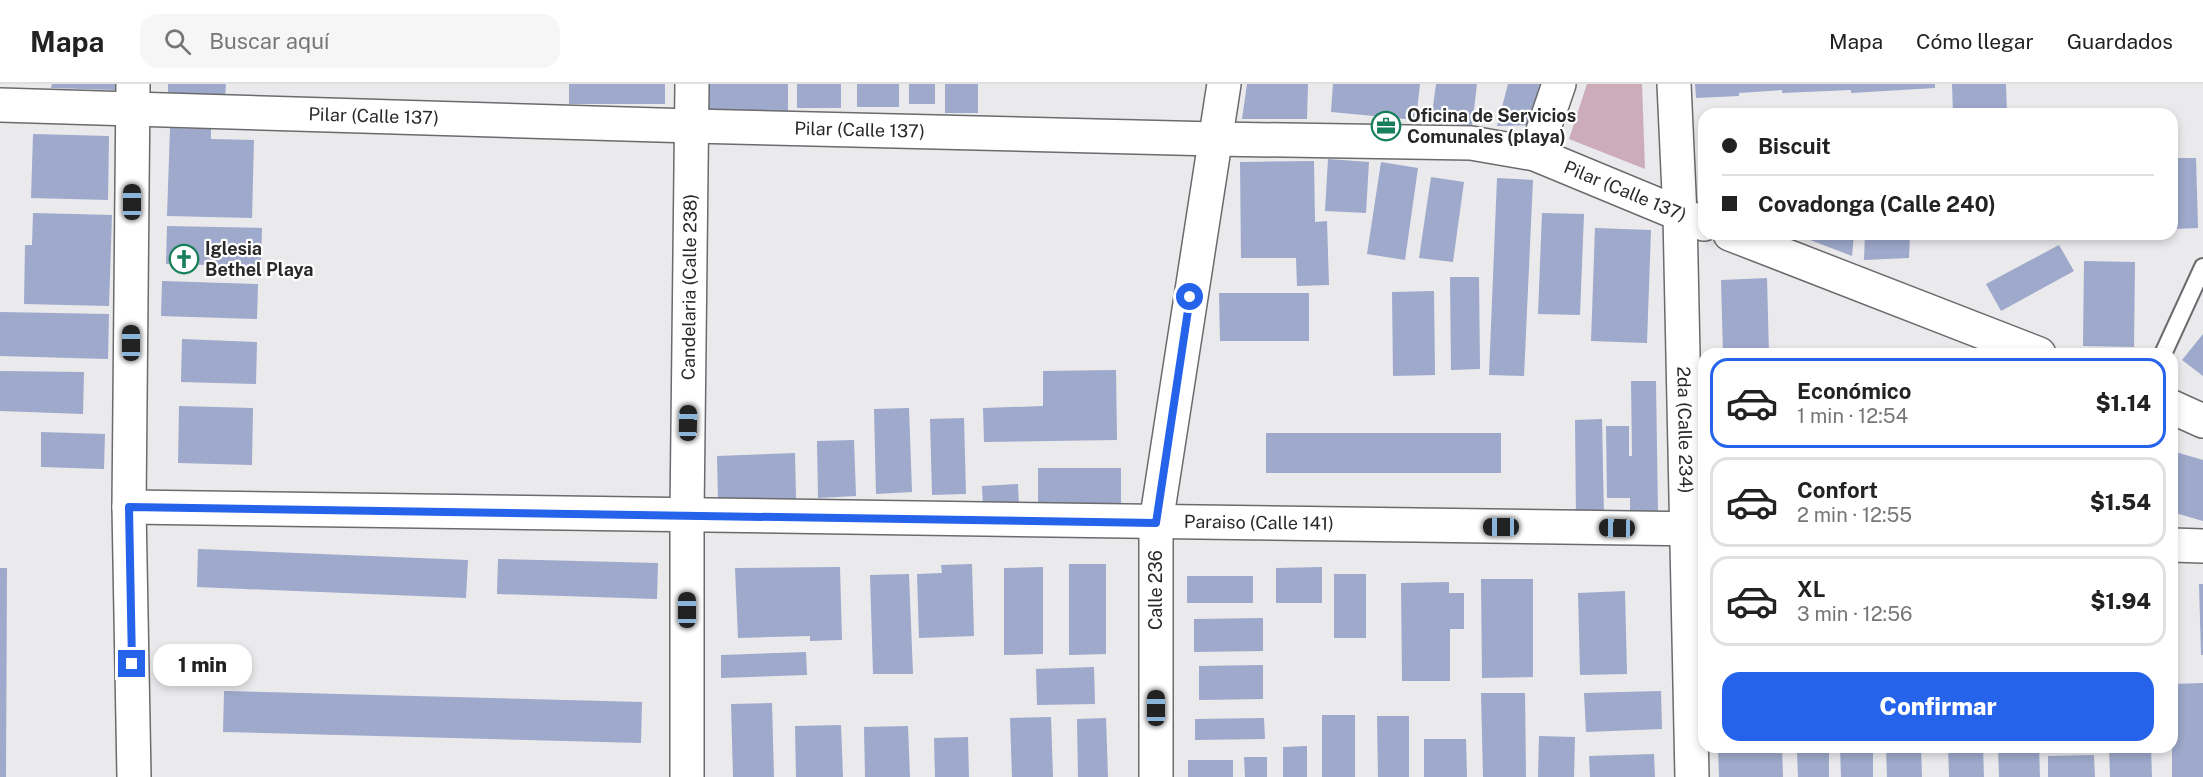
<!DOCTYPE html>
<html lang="es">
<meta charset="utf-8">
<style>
:root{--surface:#fff;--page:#f6f6f6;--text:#222;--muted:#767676;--line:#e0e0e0;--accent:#2563eb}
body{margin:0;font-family:"Public Sans",sans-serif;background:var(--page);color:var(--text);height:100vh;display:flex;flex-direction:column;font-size:22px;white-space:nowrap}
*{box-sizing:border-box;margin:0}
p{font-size:20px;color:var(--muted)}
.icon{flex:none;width:33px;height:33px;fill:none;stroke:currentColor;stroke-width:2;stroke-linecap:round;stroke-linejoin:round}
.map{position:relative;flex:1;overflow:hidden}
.panel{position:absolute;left:1698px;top:264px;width:480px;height:405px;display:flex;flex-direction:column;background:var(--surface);border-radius:18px;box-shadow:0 3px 9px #0003}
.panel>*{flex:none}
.guide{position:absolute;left:1698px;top:24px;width:480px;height:132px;border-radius:18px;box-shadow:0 3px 9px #0003;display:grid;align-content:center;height:132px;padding:0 24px;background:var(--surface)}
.end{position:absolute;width:27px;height:27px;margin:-14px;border:8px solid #2563eb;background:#fff;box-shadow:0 0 0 3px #fff}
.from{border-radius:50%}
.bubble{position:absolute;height:42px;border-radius:18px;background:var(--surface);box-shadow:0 3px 9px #0003;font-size:20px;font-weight:800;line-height:42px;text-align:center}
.car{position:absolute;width:18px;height:36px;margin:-18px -9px;border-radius:8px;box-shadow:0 0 4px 2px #0007;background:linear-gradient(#222 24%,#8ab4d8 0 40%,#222 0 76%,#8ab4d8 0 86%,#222 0)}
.guide b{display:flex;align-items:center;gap:21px;height:57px;font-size:22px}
.guide b+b{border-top:2px solid var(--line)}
.guide i{width:15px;height:15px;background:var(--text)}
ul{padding:10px 0 0;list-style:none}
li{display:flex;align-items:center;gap:18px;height:90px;margin:0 12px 9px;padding:0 12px;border:3px solid var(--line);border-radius:18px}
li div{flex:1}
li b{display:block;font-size:22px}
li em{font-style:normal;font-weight:800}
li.current{border-color:var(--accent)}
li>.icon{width:54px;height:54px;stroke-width:1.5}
.primary-button{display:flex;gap:12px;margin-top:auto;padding:12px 24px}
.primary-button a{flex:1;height:69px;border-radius:18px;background:var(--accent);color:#fff;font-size:24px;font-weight:800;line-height:69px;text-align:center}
header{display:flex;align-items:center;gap:36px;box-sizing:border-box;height:84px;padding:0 30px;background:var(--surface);border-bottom:2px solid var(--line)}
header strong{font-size:28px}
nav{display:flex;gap:33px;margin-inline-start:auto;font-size:21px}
.search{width:420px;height:54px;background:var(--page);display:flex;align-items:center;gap:15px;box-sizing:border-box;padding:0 21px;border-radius:18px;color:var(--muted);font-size:22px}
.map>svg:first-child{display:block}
.green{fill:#ccacb9}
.building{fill:#9ea9cb}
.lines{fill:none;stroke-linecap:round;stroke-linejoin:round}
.service-casing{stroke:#6b6b6d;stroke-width:20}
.minor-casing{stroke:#6b6b6d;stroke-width:36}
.service{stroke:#fff;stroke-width:16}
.minor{stroke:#fff;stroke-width:33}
.route{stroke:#2563eb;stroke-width:8}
.labels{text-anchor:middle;stroke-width:4.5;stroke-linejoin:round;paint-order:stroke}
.street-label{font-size:18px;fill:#29292a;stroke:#fff}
.poi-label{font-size:18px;font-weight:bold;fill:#29292a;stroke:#fff;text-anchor:start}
</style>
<header>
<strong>Mapa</strong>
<div class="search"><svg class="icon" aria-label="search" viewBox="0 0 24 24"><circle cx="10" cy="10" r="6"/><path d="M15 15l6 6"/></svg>Buscar aquí</div>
<nav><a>Mapa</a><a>Cómo llegar</a><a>Guardados</a></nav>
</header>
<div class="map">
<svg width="2203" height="693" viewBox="0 0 2203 693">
<rect width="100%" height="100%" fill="#eae9ec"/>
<polygon class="green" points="1587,0 1642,0 1645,85 1569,55"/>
<g class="building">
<polygon points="52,0 116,0 115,6 51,4"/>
<polygon points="168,0 226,0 225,12 168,10"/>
<rect x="569" y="0" width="96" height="20"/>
<rect x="708" y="0" width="80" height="28"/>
<rect x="797" y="0" width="44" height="24"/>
<rect x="857" y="0" width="42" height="23"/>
<rect x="909" y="0" width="26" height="20"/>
<rect x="945" y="0" width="33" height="29"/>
<polygon points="1247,0 1308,0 1307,35 1242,35"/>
<polygon points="1333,0 1420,0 1416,36 1331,28"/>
<polygon points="1436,0 1477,0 1472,42 1431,37"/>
<polygon points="1508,0 1542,0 1532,41 1497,42"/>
<polygon points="1695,0 1935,0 1935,4 1851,9 1851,6 1782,9 1782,6 1739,9 1739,12 1696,14"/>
<polygon points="1952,0 2006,0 2007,30 1953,30"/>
<polygon points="170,44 211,45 211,55 254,56 252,134 167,132"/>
<polygon points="33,50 109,52 108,116 31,114"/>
<polygon points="2172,74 2196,74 2198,144 2172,145"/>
<polygon points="1328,75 1369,78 1366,129 1325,127"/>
<polygon points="1314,77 1315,138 1327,137 1329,201 1297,202 1296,174 1241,174 1240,78"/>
<polygon points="1381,78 1418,84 1405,176 1367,170"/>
<polygon points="1431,93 1464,98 1453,178 1419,174"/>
<polygon points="1497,94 1533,96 1524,292 1489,291"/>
<polygon points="33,129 112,131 109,222 24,220 25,161 32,161"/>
<polygon points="1542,129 1584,130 1580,231 1538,230"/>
<polygon points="167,142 262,144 261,182 166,180"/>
<polygon points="1595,144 1651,146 1647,259 1591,257"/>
<polygon points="1805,150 1854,150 1852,172 1805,154"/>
<polygon points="1865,150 1910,150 1909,174 1864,176"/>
<polygon points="2059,161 2074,187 2001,227 1986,200"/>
<polygon points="2084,177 2135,178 2134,263 2083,262"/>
<polygon points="1450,193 1479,193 1480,285 1451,286"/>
<polygon points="1767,194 1769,270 1723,270 1721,196"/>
<polygon points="162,197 258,200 257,235 161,232"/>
<polygon points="1434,207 1435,291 1393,292 1392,208"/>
<polygon points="1219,209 1309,209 1309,257 1220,257"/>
<polygon points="0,228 109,230 108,275 0,272"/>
<polygon points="2203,250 2203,292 2182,276"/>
<polygon points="182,255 257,258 256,300 181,298"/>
<polygon points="1116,286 1117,356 984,358 983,324 1043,322 1043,287"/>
<polygon points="0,287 84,288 83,330 0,327"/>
<polygon points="1631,297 1656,297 1658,430 1630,430 1630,414 1607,414 1606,342 1629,342 1629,372 1632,372"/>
<polygon points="179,322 253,324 252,381 178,379"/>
<polygon points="909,324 912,408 876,410 874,325"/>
<polygon points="964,334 966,410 932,411 930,335"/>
<polygon points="1602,335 1604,433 1576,434 1575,336"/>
<polygon points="41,348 105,350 104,385 41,383"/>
<rect x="1266" y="349" width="235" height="40"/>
<polygon points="854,356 856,412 818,414 817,357"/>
<polygon points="2172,367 2203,376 2203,437 2172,428"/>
<polygon points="795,369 796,415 718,418 717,372"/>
<rect x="1038" y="384" width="83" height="38"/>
<polygon points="1018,400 1019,422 983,423 982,402"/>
<polygon points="198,465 468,476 466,514 197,503"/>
<polygon points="498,475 658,479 657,515 497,510"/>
<polygon points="972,480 974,552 919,554 917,490 942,489 941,481"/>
<polygon points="1069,480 1106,480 1106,570 1069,571"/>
<polygon points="840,483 842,556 810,557 810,552 738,554 735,484"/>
<polygon points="1043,483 1043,570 1004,571 1004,484"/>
<polygon points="1322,483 1322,519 1276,519 1276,484"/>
<polygon points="0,484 7,484 6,693 0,693"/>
<polygon points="909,490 913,590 873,590 870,491"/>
<rect x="1334" y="490" width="32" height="64"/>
<rect x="1187" y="492" width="66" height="27"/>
<polygon points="1481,495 1533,495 1533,593 1482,594"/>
<polygon points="1449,498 1449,509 1464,509 1464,545 1450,545 1450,597 1402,597 1401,499"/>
<polygon points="2199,500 2203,500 2203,571 2201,571"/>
<polygon points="1625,507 1627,590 1580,591 1578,509"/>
<polygon points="1263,534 1263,567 1194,568 1194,535"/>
<polygon points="806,568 807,591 721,594 721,571"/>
<polygon points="1263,581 1263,615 1199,616 1199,582"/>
<polygon points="1094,583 1095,620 1037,621 1036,585"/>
<polygon points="2203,599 2203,693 2172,693 2172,600"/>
<polygon points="224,607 642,618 641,659 223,648"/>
<polygon points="1661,607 1662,645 1586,648 1584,609"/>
<polygon points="1481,609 1525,609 1526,693 1483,693"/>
<polygon points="772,619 774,693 733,693 731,620"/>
<rect x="1322" y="631" width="33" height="62"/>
<polygon points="1377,632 1409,632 1409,693 1378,693"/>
<polygon points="1051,633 1053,693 1012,693 1010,634"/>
<polygon points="1106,634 1108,693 1078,693 1077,635"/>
<polygon points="1264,634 1265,655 1195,656 1195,635"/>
<polygon points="841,641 843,693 796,693 795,642"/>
<polygon points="908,642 910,693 865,693 864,643"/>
<polygon points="1539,652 1575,653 1574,693 1538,693"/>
<polygon points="968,653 969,693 935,693 934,654"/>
<polygon points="1424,655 1466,655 1467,693 1424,693"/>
<polygon points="1307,662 1307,693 1283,693 1283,663"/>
<polygon points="1718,663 1782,663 1783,693 1719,693"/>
<polygon points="1840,663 1873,663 1873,693 1841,693"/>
<polygon points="1886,663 1921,663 1922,693 1887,693"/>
<polygon points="1948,663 1983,663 1984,693 1949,693"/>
<polygon points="1998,663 2039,663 2040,693 1999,693"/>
<polygon points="2109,663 2151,663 2152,693 2110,693"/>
<polygon points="1829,668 1829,693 1798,693 1797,669"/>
<polygon points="1654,670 1655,693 1590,693 1589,672"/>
<polygon points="2094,671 2095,693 2048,693 2048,672"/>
<polygon points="1244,673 1267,673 1267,693 1245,693"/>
<rect x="1188" y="676" width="45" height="17"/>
</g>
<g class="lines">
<g class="service-casing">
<polyline id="service" points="2163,270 2203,183"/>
</g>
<g class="minor-casing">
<g id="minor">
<polyline points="133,0 129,423 134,693"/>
<path id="s1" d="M1674 0 1680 131 1692 693"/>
<path id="s2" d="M0 21 692 42 1215 55 1471 59 1535 70 1704 140"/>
<polyline points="1535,70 1559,0"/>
<polyline points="1730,150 2039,270"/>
<polyline points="2172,323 2203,337"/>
<path id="s3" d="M129 423 1704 445"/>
<polyline points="2172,461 2203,462"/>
<path id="s4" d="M687 693V431L692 0"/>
<polyline points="1156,693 1156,439 1224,0"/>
</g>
</g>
<use href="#service" class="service"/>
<use href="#minor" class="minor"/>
</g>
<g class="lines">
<polyline class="route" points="132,580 129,423 1156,439 1190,213"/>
</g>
<defs>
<g id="office-ring" transform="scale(1.5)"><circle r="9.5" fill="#fff" stroke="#177f59" stroke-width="1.5"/><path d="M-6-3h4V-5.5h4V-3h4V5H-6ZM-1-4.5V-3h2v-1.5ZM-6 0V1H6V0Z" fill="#177f59"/></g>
<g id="church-ring" transform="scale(1.5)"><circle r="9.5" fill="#fff" stroke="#177f59" stroke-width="1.5"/><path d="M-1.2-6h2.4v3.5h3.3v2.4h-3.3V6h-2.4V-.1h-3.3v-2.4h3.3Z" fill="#177f59"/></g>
</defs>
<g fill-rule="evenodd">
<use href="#office-ring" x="1386" y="42"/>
<use href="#church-ring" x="184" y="175"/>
</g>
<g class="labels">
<g class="street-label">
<text dy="6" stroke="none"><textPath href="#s2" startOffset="374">Pilar (Calle 137)</textPath></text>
<text dy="6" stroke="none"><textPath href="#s2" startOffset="860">Pilar (Calle 137)</textPath></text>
<text dy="6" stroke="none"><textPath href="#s2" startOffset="1634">Pilar (Calle 137)</textPath></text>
<text dy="6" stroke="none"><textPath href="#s4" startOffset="490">Candelaria (Calle 238)</textPath></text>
<text dy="6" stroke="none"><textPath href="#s1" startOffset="346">2da (Calle 234)</textPath></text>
<text dy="6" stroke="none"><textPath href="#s3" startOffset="1130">Paraiso (Calle 141)</textPath></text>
<text transform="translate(1156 506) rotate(-90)" y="6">Calle 236</text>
</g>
<g class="poi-label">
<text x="1407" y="38">Oficina de Servicios<tspan x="1407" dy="21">Comunales (playa)</tspan></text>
<text x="205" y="171">Iglesia<tspan x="205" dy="21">Bethel Playa</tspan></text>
</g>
</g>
</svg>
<i class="end from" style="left:1190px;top:213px"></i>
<i class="end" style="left:132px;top:580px"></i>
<div class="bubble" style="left:153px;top:560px;width:99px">1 min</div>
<i class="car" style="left:132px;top:118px;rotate:0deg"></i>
<i class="car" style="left:131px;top:259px;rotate:0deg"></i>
<i class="car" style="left:688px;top:339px;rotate:1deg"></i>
<i class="car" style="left:1501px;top:443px;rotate:270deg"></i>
<i class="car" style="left:1617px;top:444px;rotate:271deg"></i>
<i class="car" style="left:687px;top:526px;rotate:0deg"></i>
<i class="car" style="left:1156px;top:624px;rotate:0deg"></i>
<div class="guide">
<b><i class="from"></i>Biscuit</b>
<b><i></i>Covadonga (Calle 240)</b>
</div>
<section class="panel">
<ul>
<li class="current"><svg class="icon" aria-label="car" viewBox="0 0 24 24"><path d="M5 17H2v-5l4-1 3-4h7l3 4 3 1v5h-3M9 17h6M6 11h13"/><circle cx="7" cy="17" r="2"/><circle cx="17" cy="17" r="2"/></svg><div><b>Económico</b><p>1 min · 12:54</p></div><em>$1.14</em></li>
<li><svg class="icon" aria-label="car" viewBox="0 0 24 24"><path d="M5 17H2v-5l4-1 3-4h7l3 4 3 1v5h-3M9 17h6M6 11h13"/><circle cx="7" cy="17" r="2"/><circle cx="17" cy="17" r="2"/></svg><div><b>Confort</b><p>2 min · 12:55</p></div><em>$1.54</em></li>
<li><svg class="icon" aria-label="car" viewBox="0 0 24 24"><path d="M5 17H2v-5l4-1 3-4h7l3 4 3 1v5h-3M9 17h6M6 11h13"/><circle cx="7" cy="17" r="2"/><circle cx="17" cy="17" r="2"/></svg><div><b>XL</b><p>3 min · 12:56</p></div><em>$1.94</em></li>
</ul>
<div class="primary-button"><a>Confirmar</a></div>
</section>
</div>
